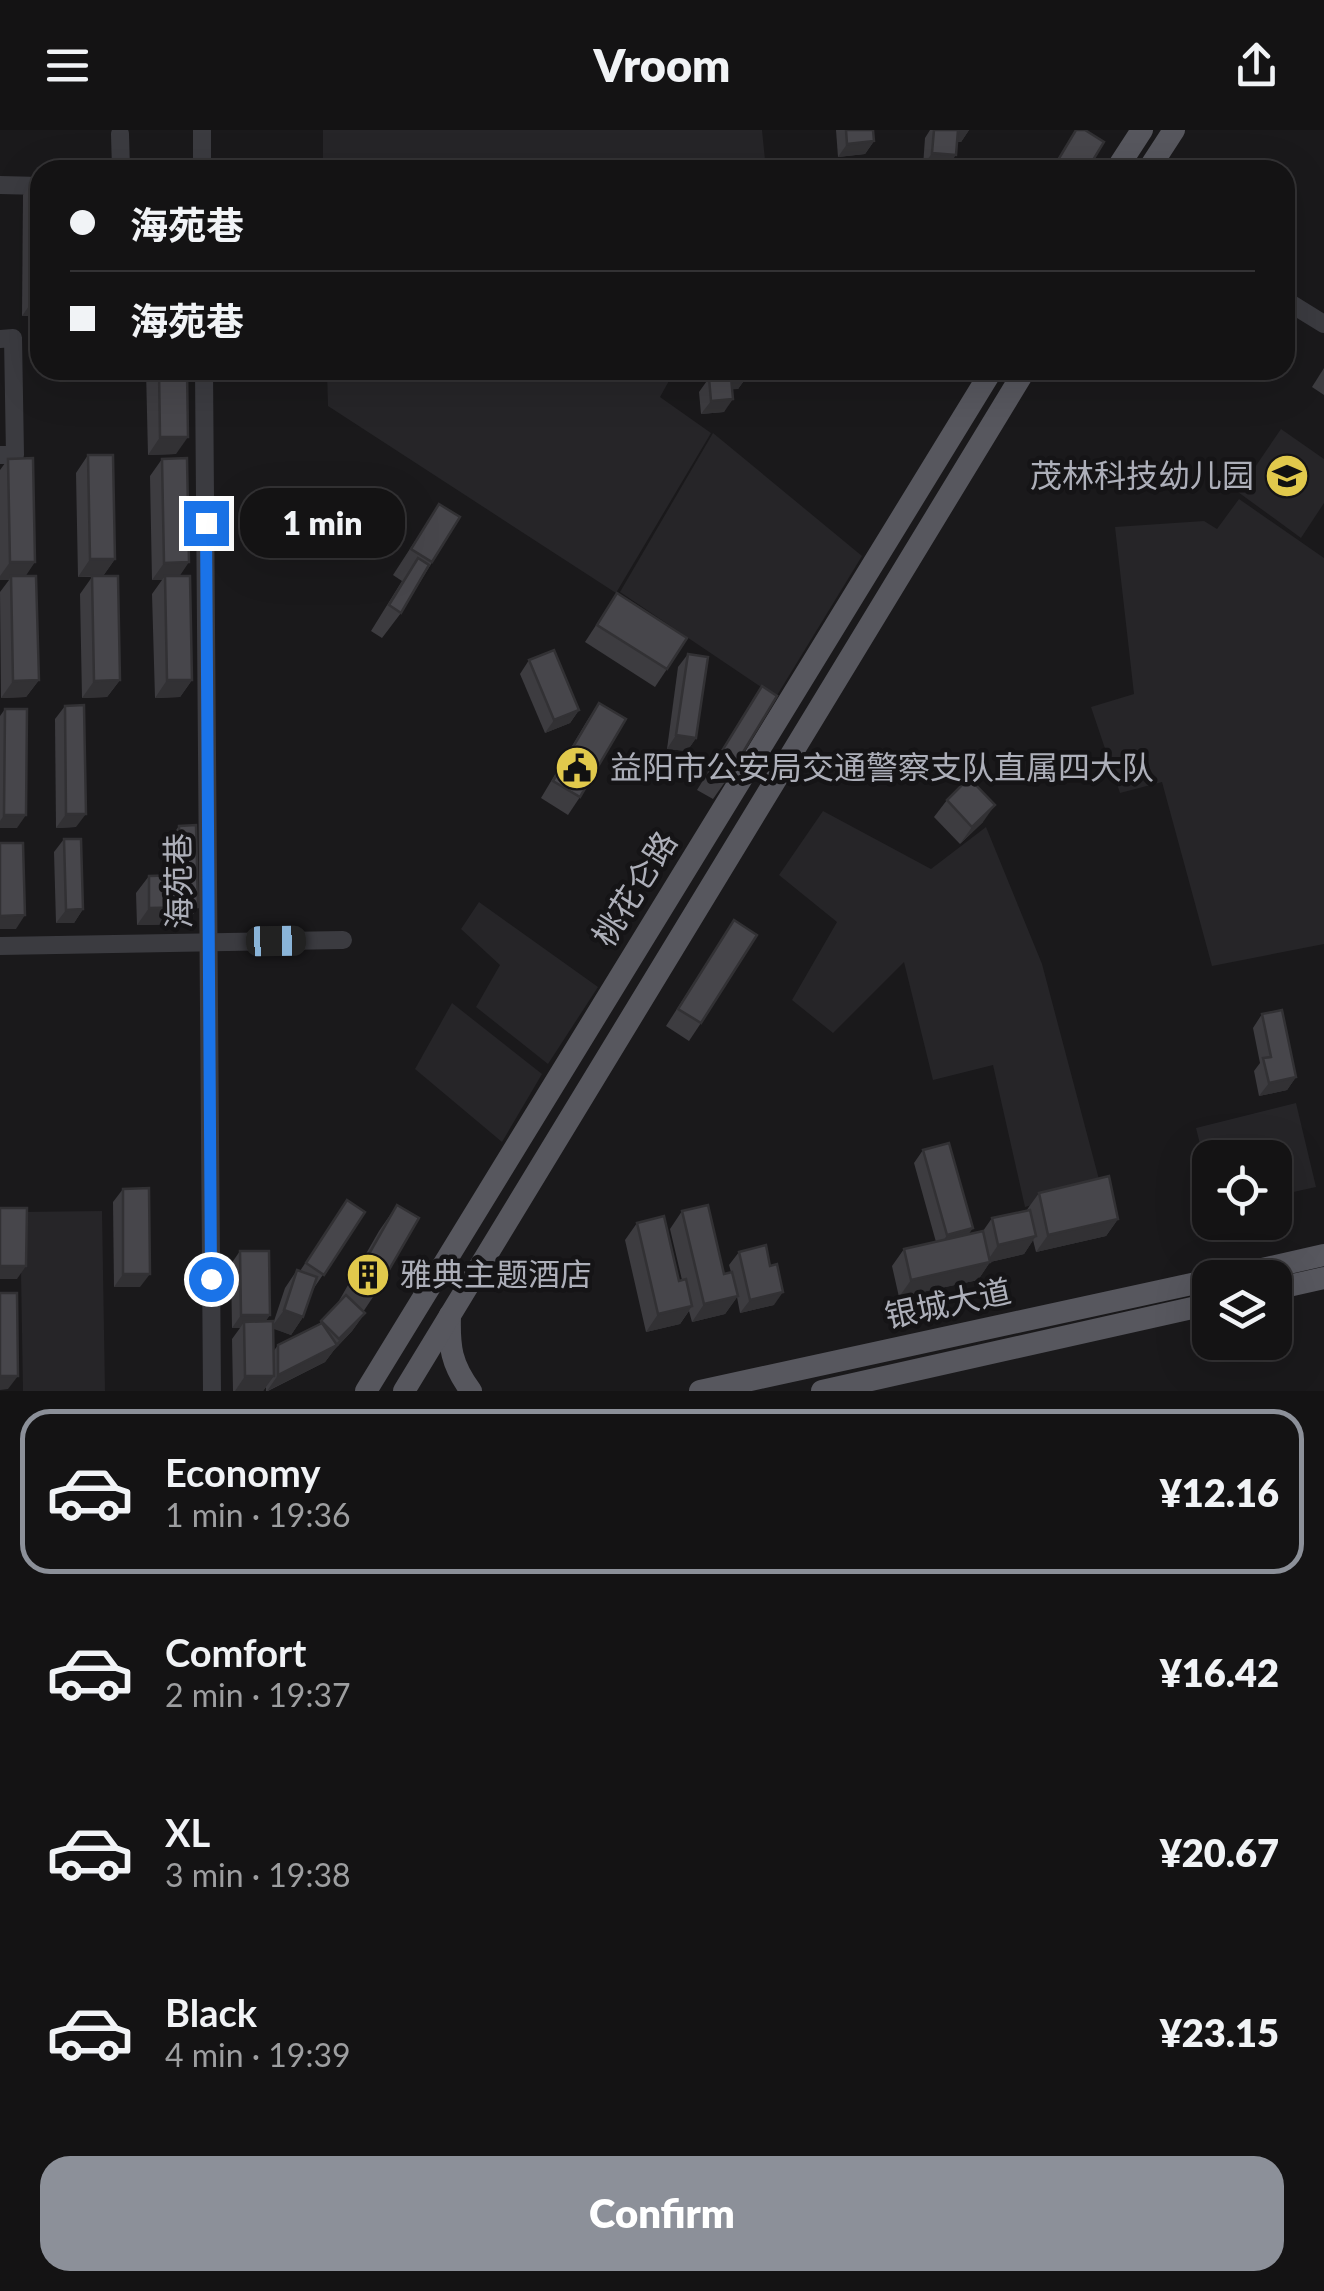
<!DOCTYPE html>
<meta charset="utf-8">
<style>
:root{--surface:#141314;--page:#212022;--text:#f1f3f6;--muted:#9d9ea0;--line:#333234;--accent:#8c9099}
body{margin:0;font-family:Lato,"Noto Sans SC",sans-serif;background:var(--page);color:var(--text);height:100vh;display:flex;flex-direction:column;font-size:38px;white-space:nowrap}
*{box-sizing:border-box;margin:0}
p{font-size:32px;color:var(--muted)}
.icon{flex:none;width:55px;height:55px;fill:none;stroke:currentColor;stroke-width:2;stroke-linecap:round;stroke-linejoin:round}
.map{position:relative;height:1261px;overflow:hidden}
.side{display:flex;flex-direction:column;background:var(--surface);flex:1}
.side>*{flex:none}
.banner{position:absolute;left:30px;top:30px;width:1265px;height:220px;border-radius:30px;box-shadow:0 10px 40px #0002,0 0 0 2px var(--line);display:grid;align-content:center;height:220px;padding:0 40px;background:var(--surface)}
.fabs{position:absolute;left:1192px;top:1010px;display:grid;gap:20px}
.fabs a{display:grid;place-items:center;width:100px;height:100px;border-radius:20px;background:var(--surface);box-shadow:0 10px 40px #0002,0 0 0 2px var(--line);font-size:50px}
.end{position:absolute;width:45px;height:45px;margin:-22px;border:12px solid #1a73e8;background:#fff;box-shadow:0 0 0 5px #fff}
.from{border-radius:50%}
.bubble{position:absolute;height:70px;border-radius:30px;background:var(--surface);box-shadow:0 10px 40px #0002,0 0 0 2px var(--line);font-size:32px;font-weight:800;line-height:70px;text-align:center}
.car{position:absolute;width:30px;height:60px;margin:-30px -15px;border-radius:12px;box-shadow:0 0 8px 2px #0007;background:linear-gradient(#222 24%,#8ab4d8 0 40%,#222 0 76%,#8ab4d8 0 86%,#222 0)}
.banner b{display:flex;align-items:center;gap:35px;height:95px;font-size:38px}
.banner b+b{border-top:2px solid var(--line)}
.banner i{width:25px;height:25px;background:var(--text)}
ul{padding:18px 0 0;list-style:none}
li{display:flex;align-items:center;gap:30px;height:165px;margin:0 20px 15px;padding:0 20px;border:5px solid transparent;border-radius:30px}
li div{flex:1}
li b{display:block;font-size:38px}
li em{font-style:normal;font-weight:800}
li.selected{border-color:var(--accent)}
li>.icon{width:90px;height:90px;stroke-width:1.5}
.action{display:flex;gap:20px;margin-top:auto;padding:20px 40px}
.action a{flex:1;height:115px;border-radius:30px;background:var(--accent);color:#fff;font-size:40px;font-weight:800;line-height:115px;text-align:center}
header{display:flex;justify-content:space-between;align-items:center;height:130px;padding:0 40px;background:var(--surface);font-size:45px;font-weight:800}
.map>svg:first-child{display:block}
.built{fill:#262528}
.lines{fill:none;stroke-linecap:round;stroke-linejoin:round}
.minor{stroke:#3b3b40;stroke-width:18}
.major{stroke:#57575e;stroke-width:22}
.wall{fill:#3d3c40}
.shaded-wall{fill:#323134}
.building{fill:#47464b;stroke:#323134;stroke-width:2.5}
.route{stroke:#1a73e8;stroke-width:12}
.labels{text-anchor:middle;stroke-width:9;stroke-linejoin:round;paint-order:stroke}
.poi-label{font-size:32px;fill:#adafb9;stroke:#151416;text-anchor:start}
.street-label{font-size:32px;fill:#adafb9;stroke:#151416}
</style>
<header><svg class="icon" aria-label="menu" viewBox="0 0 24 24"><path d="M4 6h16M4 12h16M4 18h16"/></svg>Vroom<svg class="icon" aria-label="share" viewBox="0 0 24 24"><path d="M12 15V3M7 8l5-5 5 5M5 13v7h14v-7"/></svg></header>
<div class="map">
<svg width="1324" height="1261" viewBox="0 0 1324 1261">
<rect width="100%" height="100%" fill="#1a191b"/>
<g class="built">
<polygon points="323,0 762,0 766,40 323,40"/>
<polygon points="327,240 675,240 660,267 711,303 616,463 328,276"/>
<polygon points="1281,299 1324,329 1324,373 1301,408 1238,362"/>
<polygon points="713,303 862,426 776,567 620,462"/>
<polygon points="1239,369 1324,428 1324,814 1212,836 1162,652 1120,663 1091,577 1134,564 1115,397 1204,391 1217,399"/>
<polygon points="823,681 931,739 986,697 1042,834 1101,1057 1025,1077 993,935 933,950 904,832 833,903 792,870 837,792 779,745"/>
<polygon points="479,772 598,857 548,934 476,877 500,835 461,799"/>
<polygon points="452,873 542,944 502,1012 415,939"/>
<polygon points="1296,973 1316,1057 1275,1066 1275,1028 1210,1028 1210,1054 1196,998"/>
<polygon points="102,1081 105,1261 23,1261 20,1082"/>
</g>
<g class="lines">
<g class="minor">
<polyline points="202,0 202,40"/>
<polyline points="120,4 121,40"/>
<polyline points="0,55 40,56"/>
<polyline points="1285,170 1324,194"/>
<polyline points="0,209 13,208 15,325 0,325"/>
<polyline points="204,240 212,1261"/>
<polyline points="0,816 343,810"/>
</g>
<g class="major">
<polyline points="1116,40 1142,0"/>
<polyline points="1148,40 1174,0"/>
<polyline points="1222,1148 1324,1125"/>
<polyline points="1275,1159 1324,1148"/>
<path d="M450 1185C449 1217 451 1234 471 1261"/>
<polyline points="366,1261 992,240"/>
<polyline points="404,1261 1025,240"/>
<polyline points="700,1261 1210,1150"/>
<polyline points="822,1261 1210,1174"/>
</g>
</g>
<g class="wall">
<polygon points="836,0 873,0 874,11 865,24 838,27"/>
<polygon points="930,0 969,0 961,12 957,12 947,38 923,36 925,8"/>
<polygon points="35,47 40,47 40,186 22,186 23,65"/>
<polygon points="1324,238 1324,265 1312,257"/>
<polygon points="146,240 187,240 176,324 148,325"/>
<polygon points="710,240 747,240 748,245 738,259 732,259 724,282 701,284 699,262 709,248 711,248"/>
<polygon points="88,325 115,429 103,446 120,550 107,567 82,568 80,464 92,447 78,447 76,343"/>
<polygon points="8,329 39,550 26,567 1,568 0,462 9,450 0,450 0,340"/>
<polygon points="162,329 180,446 192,550 180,567 155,568 152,464 162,450 152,450 150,346"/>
<polygon points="439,374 460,387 401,483 382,508 371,501 402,451 393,445"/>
<polygon points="617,463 667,539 655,557 585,512"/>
<polygon points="688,524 696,608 687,621 667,619 678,537"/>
<polygon points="529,530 579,580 570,593 545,603 520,544"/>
<polygon points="762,556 725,652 713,669 697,660"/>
<polygon points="599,573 580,667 568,685 541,668 587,591"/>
<polygon points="65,576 76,697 56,698 55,589"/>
<polygon points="5,579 17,698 0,698 0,586"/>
<polygon points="947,670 983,692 960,714 934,687"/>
<polygon points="179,696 198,777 186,794 137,795 136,763 149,746 168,745 167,713"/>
<polygon points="64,709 83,779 74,793 56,793 54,722"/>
<polygon points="734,790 701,893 689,911 666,896"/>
<polygon points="1262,884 1296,947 1287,960 1259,966 1254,941 1260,933 1253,898"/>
<polygon points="923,1020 969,1104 983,1101 992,1088 1026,1081 1039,1063 1118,1089 1106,1106 1036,1122 1033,1110 1024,1124 990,1132 978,1150 899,1167 892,1136 904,1119 936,1112 914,1033"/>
<polygon points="123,1059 140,1157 114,1157 113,1072"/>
<polygon points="347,1070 365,1082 312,1161 303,1187 291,1205 273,1198 273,1222 278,1215 318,1195 336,1176 379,1101 397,1075 375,1164 363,1182 365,1183 352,1201 334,1220 325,1232 268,1261 266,1261 266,1257 263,1261 233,1261 232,1209 240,1198 232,1198 231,1134 240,1121 270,1185 265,1191 273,1194 285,1158 297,1140 300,1141"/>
<polygon points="682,1081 724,1144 731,1142 729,1135 739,1122 774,1175 740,1183 737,1167 725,1184 692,1192 689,1181 680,1194 646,1202 625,1110 637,1093 679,1151 682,1150 670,1099"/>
</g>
<g class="shaded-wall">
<polygon points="957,0 969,0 961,12 949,11"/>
<polygon points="874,11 865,24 838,27 847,14"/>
<polygon points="932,23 956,25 947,38 923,36"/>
<polygon points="34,169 40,169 40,186 22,186"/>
<polygon points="748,245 738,259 722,260 731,247"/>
<polygon points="733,269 724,282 701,284 711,271"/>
<polygon points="160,307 188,307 176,324 148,325"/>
<polygon points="90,429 115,429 103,446 78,447"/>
<polygon points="10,432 35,432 23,450 11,446 9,450 0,450 0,446"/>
<polygon points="189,432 177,450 165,446 162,450 152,450 164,433"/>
<polygon points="39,550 26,567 1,568 13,551"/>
<polygon points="120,550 107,567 82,568 94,551"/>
<polygon points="167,550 192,550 180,567 155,568"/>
<polygon points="579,580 570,593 545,603 554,590"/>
<polygon points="676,605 696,608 687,621 667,619"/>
<polygon points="995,675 983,692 960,714 972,697"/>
<polygon points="66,684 86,684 76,697 56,698"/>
<polygon points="4,685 26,685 17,698 0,698 0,691"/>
<polygon points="198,777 186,794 137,795 149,778"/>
<polygon points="83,779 74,793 56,793 66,780"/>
<polygon points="25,785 16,799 0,799 0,786"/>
<polygon points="1296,947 1287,960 1259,966 1269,953"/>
<polygon points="1118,1089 1106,1106 1036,1122 1048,1105"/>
<polygon points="973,1098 964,1111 938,1119 947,1105"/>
<polygon points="1036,1106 1024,1124 986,1133 998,1115"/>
<polygon points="990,1132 978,1150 899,1167 911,1150"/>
<polygon points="0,1136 26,1136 17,1149 0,1149"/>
<polygon points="123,1144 150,1144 140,1157 114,1157"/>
<polygon points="783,1162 774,1175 740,1183 750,1170"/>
<polygon points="738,1166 725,1184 692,1192 704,1174"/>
<polygon points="692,1176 680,1194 646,1202 658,1184"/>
<polygon points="284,1180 303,1187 291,1205 271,1198"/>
<polygon points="365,1183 352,1201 334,1220 325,1232 267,1261 278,1245 334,1216"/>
<polygon points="241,1185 270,1185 261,1198 244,1192 240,1198 232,1198"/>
<polygon points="0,1246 18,1246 8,1259 0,1260"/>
<polygon points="245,1246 274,1246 263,1261 235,1261"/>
</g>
<g class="building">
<polygon points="846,0 873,0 874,11 847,14"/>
<polygon points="934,0 958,0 956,25 932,23"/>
<polygon points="1076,0 1085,0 1104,12 1087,40 1052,40"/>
<polygon points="35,47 40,47 40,169 34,169"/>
<polygon points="159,240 187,240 188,307 160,307"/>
<polygon points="721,240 747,240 748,245 731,247 733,269 711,271 709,248 721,247"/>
<polygon points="88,325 113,325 115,429 90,429"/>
<polygon points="33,328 35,432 10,432 8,329"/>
<polygon points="187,328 189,432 164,433 162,329"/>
<polygon points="439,374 460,387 432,432 411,419"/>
<polygon points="418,428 429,435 401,483 389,475"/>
<polygon points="11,446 36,446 39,550 13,551"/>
<polygon points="92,446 118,446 120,550 94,551"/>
<polygon points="165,446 190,446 192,550 167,550"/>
<polygon points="617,463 687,508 667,539 597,495"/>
<polygon points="554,520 579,580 554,590 529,530"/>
<polygon points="688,524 708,527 696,608 676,605"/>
<polygon points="762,556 777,566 725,652 709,642"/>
<polygon points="599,573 626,589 580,667 553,651"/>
<polygon points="84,575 86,684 66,684 65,576"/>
<polygon points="5,579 27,579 26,685 4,685"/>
<polygon points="969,648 995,675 972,697 947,670"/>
<polygon points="196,695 198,777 149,778 149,746 181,745 179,696"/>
<polygon points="64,709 81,709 83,779 66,780"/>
<polygon points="0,713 23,713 25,785 0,786"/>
<polygon points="734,790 757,805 701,893 678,879"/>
<polygon points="1282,880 1296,947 1269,953 1263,928 1271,927 1262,884"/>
<polygon points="949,1013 973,1098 947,1105 923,1020"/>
<polygon points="1109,1046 1118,1089 1048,1105 1039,1063"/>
<polygon points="149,1058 150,1144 123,1144 123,1059"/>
<polygon points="347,1070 365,1082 324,1145 306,1133"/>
<polygon points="397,1075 419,1088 375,1164 353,1152"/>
<polygon points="708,1075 724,1144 732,1142 738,1166 704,1174 682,1081"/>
<polygon points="0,1078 27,1078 26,1136 0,1136"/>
<polygon points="1030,1080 1036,1106 998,1115 992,1088"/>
<polygon points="664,1086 679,1151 686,1149 692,1176 658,1184 637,1093"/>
<polygon points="983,1101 990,1132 911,1150 904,1119"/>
<polygon points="766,1115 770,1136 777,1134 783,1162 750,1170 739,1122"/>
<polygon points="240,1121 269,1121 270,1185 241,1185"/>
<polygon points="297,1140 317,1147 303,1187 284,1180"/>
<polygon points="0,1163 17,1163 18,1246 0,1246"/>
<polygon points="346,1165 365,1183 339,1209 321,1191"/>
<polygon points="273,1191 274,1246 245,1246 244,1192"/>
<polygon points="322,1193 337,1215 278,1245 278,1215"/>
</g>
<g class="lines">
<polyline class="route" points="206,393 211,1149"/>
</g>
<defs>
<g id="school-disc" transform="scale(2.25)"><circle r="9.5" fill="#e1c94c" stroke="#151416"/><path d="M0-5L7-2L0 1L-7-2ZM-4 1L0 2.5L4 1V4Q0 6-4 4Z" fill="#111"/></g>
<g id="civic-disc" transform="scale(2.25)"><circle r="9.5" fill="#e1c94c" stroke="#151416"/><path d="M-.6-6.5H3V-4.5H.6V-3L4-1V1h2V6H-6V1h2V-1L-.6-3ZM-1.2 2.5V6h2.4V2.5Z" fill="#111"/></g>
<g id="building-disc" transform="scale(2.25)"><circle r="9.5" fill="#e1c94c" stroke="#151416"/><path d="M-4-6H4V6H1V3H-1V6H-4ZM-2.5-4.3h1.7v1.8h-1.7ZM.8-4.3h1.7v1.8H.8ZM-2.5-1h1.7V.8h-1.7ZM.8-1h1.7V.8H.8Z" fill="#111"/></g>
</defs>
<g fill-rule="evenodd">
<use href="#school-disc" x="1287" y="346"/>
<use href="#civic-disc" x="577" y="638"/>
<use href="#building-disc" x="368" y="1145"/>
</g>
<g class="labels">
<g class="poi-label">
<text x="1254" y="357" text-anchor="end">茂林科技幼儿园</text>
<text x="610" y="649">益阳市公安局交通警察支队直属四大队</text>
<text x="400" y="1156">雅典主题酒店</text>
</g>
<g class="street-label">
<text transform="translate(179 751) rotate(-91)" y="11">海苑巷</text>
<text transform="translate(635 759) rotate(-58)" y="11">桃花仑路</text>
<text transform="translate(948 1174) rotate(-12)" y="11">银城大道</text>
</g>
</g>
</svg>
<div class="fabs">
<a><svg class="icon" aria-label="locate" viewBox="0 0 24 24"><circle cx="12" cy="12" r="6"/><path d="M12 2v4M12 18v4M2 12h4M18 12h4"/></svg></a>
<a><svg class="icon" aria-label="layers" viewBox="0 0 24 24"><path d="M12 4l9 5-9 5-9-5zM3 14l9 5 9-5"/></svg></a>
</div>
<i class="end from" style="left:211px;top:1149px"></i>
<i class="end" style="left:206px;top:393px"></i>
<div class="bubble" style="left:240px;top:358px;width:165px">1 min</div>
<i class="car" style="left:276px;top:811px;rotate:89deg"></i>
<div class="banner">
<b><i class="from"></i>海苑巷</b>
<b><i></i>海苑巷</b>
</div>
</div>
<section class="side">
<ul>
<li class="selected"><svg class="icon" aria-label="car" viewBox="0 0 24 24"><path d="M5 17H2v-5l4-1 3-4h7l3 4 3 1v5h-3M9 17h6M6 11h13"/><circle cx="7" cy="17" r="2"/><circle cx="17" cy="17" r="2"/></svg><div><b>Economy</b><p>1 min · 19:36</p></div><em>¥12.16</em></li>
<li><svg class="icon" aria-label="car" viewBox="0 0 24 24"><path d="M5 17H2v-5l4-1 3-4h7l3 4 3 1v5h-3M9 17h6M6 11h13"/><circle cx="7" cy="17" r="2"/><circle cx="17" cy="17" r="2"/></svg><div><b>Comfort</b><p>2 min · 19:37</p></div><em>¥16.42</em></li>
<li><svg class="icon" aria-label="car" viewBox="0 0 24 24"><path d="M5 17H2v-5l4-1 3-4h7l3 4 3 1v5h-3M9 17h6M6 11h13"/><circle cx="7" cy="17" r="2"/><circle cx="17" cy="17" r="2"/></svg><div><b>XL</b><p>3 min · 19:38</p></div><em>¥20.67</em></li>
<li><svg class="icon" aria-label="car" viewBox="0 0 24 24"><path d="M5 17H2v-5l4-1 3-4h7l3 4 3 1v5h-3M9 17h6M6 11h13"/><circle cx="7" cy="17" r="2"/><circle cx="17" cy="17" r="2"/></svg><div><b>Black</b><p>4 min · 19:39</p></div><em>¥23.15</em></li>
</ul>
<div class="action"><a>Confirm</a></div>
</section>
